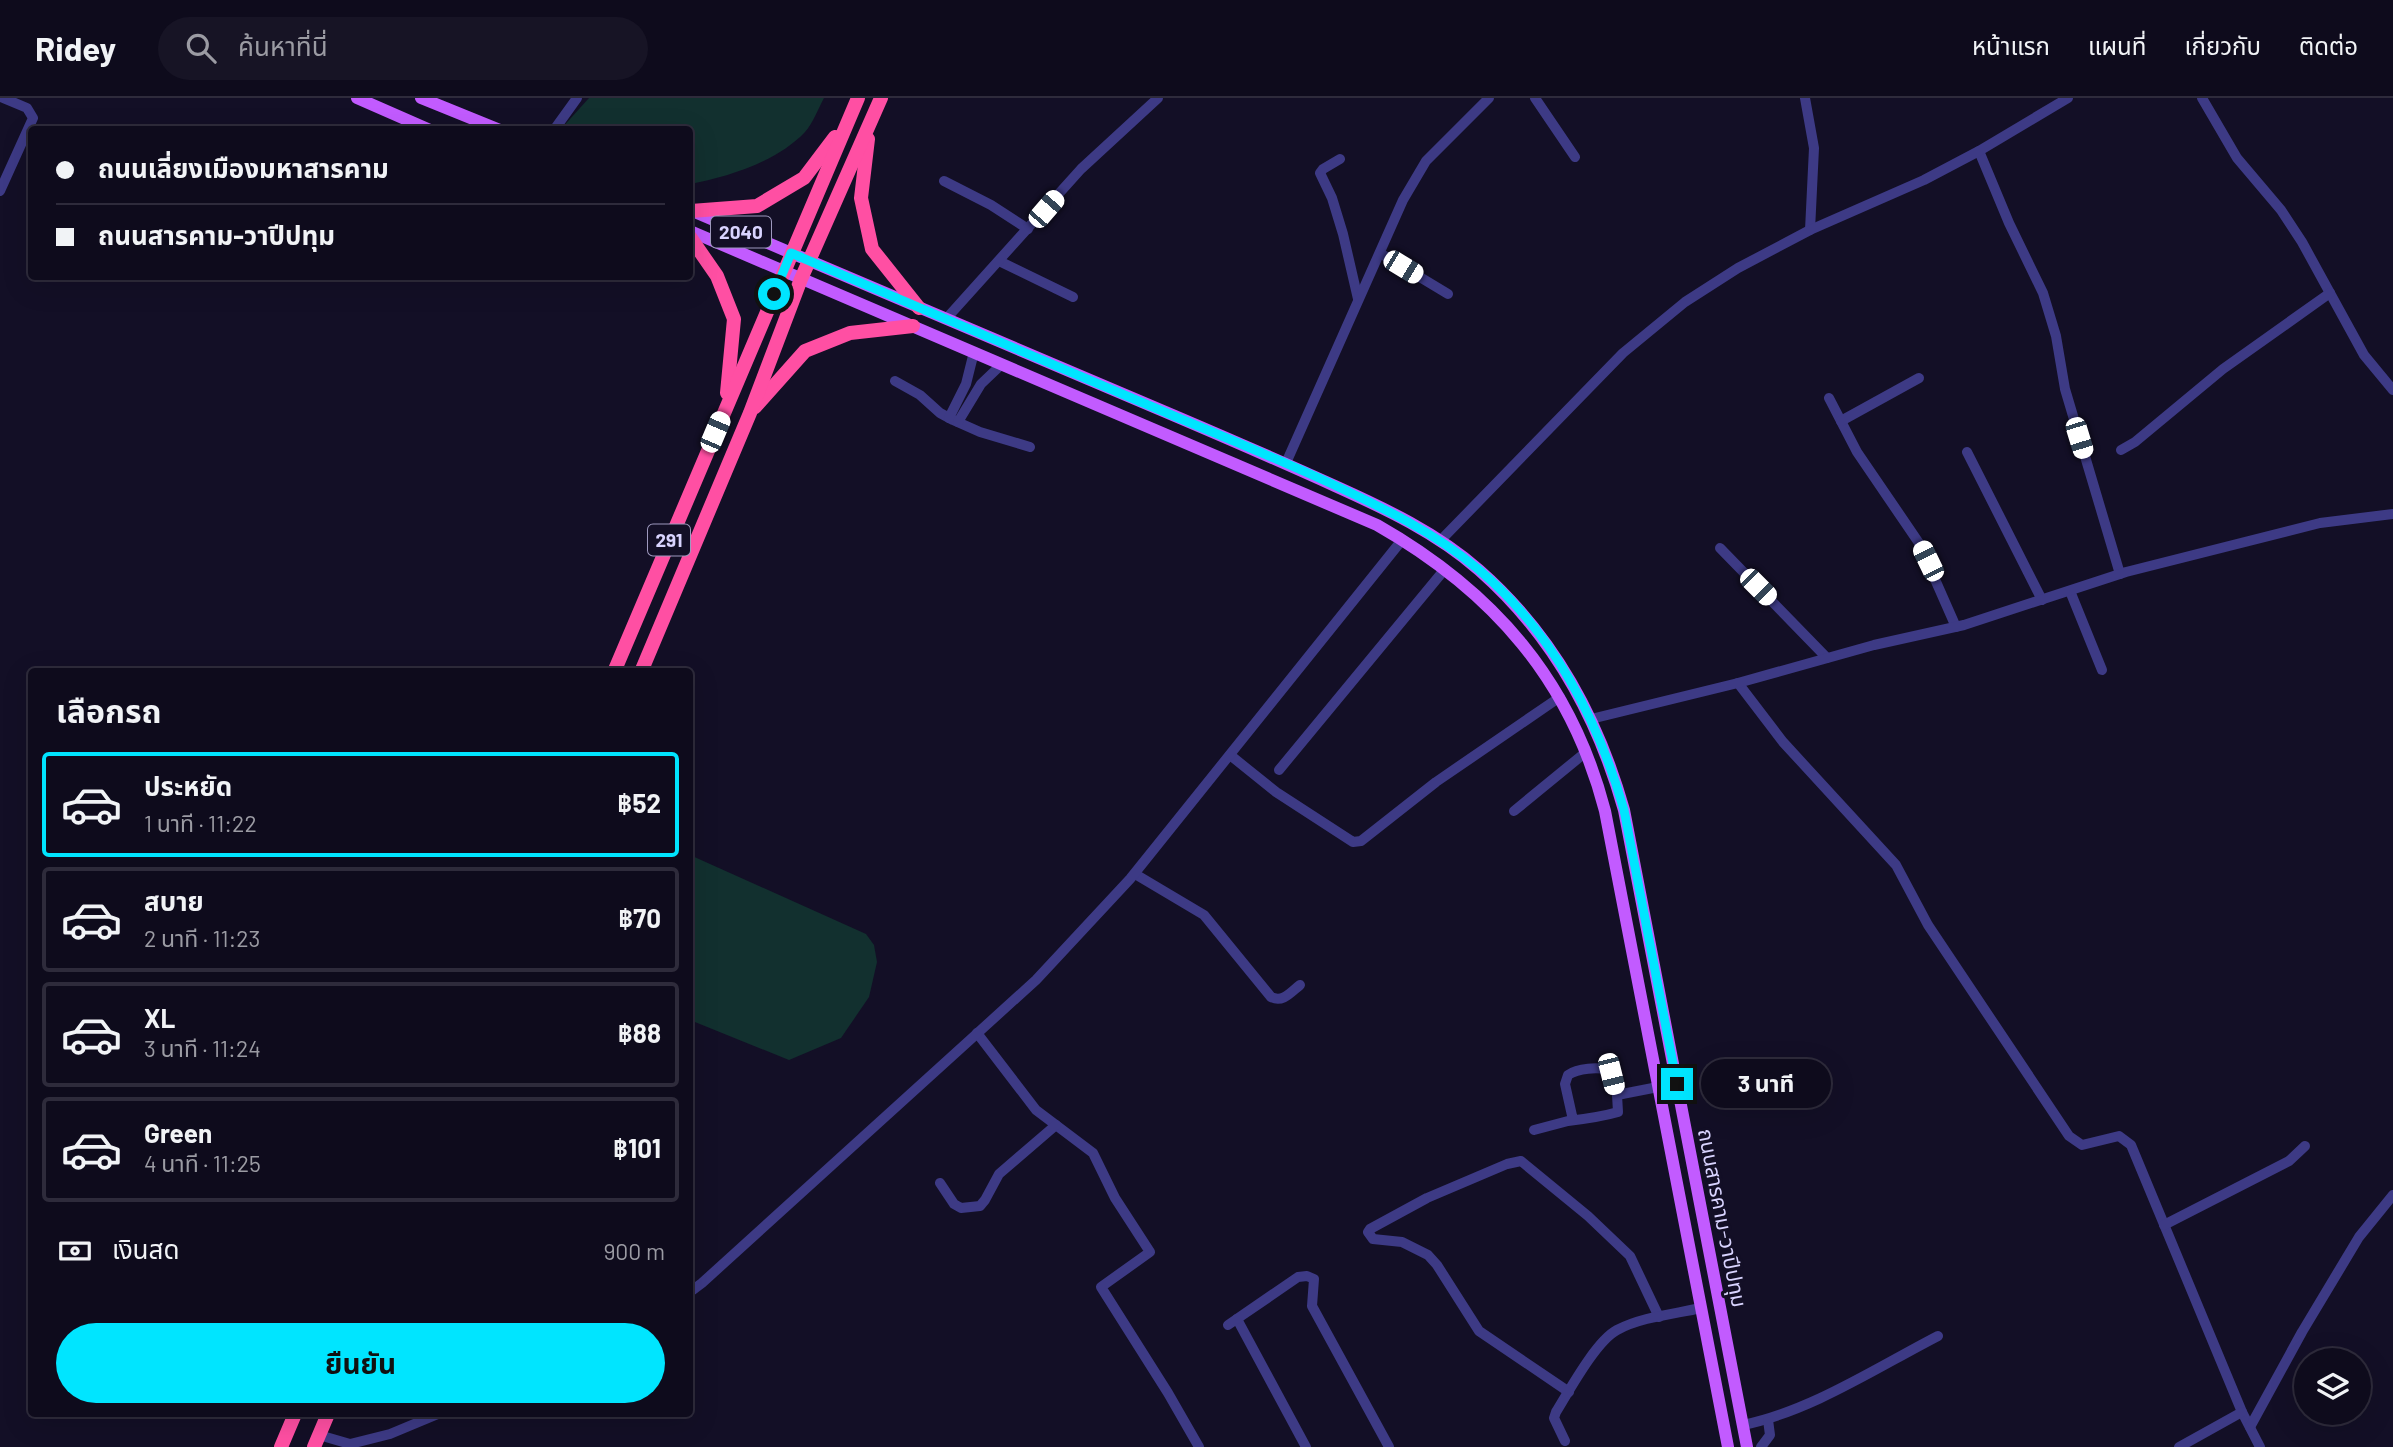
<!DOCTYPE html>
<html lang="th">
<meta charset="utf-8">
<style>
:root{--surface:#0e0b1c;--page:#171425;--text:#f1f3f6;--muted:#9b9ba3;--line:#2e2b3b;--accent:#00e5ff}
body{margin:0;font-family:Barlow,"Noto Sans Thai",sans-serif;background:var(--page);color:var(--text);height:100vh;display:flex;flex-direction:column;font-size:26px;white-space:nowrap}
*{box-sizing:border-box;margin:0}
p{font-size:23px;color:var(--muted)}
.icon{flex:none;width:38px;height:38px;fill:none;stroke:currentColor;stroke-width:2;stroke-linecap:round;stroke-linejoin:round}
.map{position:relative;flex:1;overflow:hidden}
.sheet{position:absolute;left:28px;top:570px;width:665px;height:749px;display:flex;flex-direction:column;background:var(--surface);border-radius:7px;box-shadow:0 7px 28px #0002,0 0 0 2px var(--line)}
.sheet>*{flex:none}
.guide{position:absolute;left:28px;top:28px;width:665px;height:154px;border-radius:7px;box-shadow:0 7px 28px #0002,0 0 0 2px var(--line);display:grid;align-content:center;height:154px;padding:0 28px;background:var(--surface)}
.tools{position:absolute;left:2294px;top:1250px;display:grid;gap:14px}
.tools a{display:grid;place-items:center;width:77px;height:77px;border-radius:50%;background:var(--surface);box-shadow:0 7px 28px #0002,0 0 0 2px var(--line);font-size:35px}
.end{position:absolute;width:32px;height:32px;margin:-16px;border:9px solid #00e5ff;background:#111;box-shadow:0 0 0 4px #111}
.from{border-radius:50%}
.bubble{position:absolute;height:49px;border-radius:24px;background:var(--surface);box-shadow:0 7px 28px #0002,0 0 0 2px var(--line);font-size:23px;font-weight:700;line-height:49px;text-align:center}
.car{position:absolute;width:21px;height:42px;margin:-21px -10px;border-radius:9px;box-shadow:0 0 5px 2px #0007;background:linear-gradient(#fff 24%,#345 0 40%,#fff 0 76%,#345 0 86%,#fff 0)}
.guide b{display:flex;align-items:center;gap:24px;height:66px;font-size:26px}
.guide b+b{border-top:2px solid var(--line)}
.guide i{width:18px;height:18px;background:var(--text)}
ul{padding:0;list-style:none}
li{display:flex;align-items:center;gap:21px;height:105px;margin:0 14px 10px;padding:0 14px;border:4px solid var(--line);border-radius:7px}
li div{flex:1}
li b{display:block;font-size:26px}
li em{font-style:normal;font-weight:700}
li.on{border-color:var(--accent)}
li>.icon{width:63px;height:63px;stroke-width:1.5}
h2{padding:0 28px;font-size:32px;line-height:84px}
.pay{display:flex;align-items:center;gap:18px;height:77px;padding:0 28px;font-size:26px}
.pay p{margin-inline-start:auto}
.action{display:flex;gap:14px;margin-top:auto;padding:14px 28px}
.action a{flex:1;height:80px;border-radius:42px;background:var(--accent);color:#111;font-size:28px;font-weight:700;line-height:80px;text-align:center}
header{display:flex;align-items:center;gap:42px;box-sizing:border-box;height:98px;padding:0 35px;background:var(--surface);border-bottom:2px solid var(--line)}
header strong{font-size:33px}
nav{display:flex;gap:38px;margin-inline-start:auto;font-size:24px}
.search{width:490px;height:63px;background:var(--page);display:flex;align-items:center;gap:18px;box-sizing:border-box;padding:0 24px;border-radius:38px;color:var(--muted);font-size:26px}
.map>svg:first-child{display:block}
.green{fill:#12302f}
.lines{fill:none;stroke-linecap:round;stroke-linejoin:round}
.minor{stroke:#3d3a85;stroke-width:10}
.major{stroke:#c25bff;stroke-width:12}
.highway{stroke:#ff4fa3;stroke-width:14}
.route{stroke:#00e5ff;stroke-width:9}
.labels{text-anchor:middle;stroke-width:6;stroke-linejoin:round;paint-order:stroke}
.shield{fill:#130f26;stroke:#9e99be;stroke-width:2}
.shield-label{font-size:19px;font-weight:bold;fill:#d9d4ff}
.street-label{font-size:21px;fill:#d9d4ff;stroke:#130f26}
</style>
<header>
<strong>Ridey</strong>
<div class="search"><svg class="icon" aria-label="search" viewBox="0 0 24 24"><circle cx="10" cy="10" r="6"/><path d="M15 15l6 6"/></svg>ค้นหาที่นี่</div>
<nav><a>หน้าแรก</a><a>แผนที่</a><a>เกี่ยวกับ</a><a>ติดต่อ</a></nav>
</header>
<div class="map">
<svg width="2393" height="1349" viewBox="0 0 2393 1349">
<rect width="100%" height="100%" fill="#130f26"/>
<g class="green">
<path d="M589 0H824C818 11 813 25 805 34 778 63 728 79 690 86V32L561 31Z"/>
<polygon points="690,757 866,836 874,847 877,864 869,899 841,940 789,962 690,922"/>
</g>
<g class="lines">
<g class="minor">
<polyline points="1535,0 1575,59"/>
<polyline points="1805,0 1814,50 1810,132"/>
<polyline points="2202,0 2237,60 2281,112 2302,144 2364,257 2393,292"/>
<polyline points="554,32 577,0"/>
<polyline points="1979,53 2009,125 2043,195 2056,238 2065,291 2120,476"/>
<polyline points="1340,61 1323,71 1320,75 1332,100 1343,136 1358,201"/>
<polyline points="944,83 991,107 1028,131"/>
<polyline points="0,93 33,20 27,10 3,0"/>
<polyline points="1380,155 1448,196"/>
<polyline points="999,163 1073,199"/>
<polyline points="946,221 1081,71 1158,0"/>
<polyline points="895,283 920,297 940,315 953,322 980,334 1030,349"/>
<polyline points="1829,300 1857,354 1919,445 1956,529"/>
<polyline points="949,320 966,286 974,254"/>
<polyline points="1841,323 1919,280"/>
<polyline points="958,324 981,286 1002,266"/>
<polyline points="2121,352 2135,344 2223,271 2330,195"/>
<polyline points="1967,354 2042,502"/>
<polyline points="1286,365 1403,102 1426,63 1489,0"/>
<polyline points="1440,443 1623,255 1685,204 1738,170 1810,132 1924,82 1979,53 2068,0"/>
<polyline points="1720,450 1827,560"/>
<polyline points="2070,493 2102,572"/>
<polyline points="1738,585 1783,644 1896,767 1928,827 2069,1038 2082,1047 2119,1038 2131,1047 2242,1314 2260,1349"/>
<polyline points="1591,621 1738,585 1874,547 1964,527 2126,474 2320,425 2393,416"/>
<polyline points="1230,657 1276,694 1353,744 1361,743 1436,684 1560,599"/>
<polyline points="1279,672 1445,471"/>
<polyline points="1514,713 1586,654"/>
<path d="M1135 776 1204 817 1271 899C1283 905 1291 894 1300 887"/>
<polyline points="977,935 1036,1012 1093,1055 1115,1100 1150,1154 1101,1189 1168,1295 1199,1349"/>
<polyline points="1617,997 1658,989"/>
<path d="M1534 1032 1568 1023C1585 1021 1601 1019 1618 1014L1617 997 1609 972C1598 969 1578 970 1568 977L1565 986 1573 1022"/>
<polyline points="940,1085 954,1106 961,1110 980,1108 985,1102 999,1076 1056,1027"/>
<polyline points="2164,1127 2289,1063 2305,1048"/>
<polyline points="690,1194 702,1185 1036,882 1130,781 1402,442"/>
<polyline points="1237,1221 1306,1349"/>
<polyline points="1228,1227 1298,1179 1307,1178 1314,1181 1312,1208 1389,1349"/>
<polyline points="1569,1294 1479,1233 1437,1167 1428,1157 1402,1144 1373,1141 1368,1134 1370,1131 1427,1100 1507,1066 1521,1063 1588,1118 1630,1158 1659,1219"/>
<path d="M1743 1327C1811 1313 1876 1270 1938 1238"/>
<polyline points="2250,1329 2302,1234 2359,1139 2393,1097"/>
<polyline points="319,1337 350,1346 390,1336 438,1316"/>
<path d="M1565 1343 1554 1320 1556 1314C1569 1293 1596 1243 1617 1232 1641 1219 1674 1216 1701 1210"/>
<polyline points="1761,1349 1770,1337 1768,1322"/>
<polyline points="2179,1349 2242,1314"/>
</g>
<g class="major">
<polyline points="357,0 430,32"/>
<polyline points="421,0 500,32"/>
<path d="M690 112C852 181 1014 250 1175 318 1229 341 1282 364 1335 388 1386 411 1437 435 1479 472 1552 536 1598 620 1624 712L1747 1349"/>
<path d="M690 133 1377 427C1493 493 1571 582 1605 713L1728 1349"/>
</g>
<g class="highway">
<polyline points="868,41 861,100 872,151 919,210"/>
<polyline points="691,113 757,108 804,80 835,39"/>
<polyline points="690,139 717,178 734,221 727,295"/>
<polyline points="755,309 805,253 850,235 913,228"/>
<polyline points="614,574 858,0"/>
<polyline points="641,574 750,315 801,181 881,0"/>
<polyline points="281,1349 295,1316"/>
<polyline points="314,1349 328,1316"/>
</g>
</g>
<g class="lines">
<path class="route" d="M774 196 791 155C921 211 1051 266 1181 321 1232 342 1282 363 1332 386 1383 410 1434 434 1478 471 1552 533 1598 621 1624 712L1677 986"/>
</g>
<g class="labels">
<g class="shield">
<rect x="711" y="118.5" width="60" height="31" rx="5"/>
<rect x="648" y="426.5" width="42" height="31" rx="5"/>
</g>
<g class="shield-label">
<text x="741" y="141">2040</text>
<text x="669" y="449">291</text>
</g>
<g class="street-label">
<text transform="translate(1722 1120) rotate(79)" y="7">ถนนสารคาม-วาปีปทุม</text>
</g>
</g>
</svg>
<div class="tools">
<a><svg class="icon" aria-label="layers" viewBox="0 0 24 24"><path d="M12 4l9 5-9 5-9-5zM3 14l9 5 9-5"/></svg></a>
</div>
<i class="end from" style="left:774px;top:196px"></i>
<i class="end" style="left:1677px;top:986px"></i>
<div class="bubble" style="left:1701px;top:961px;width:130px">3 นาที</div>
<i class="car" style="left:1046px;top:111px;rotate:41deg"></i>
<i class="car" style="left:1403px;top:169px;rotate:121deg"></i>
<i class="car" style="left:715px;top:334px;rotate:23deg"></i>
<i class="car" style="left:2079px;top:340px;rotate:163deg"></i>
<i class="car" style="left:1928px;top:463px;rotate:334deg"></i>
<i class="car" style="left:1758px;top:489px;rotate:135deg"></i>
<i class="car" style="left:1611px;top:976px;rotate:166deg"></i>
<div class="guide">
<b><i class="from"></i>ถนนเลี่ยงเมืองมหาสารคาม</b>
<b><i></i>ถนนสารคาม-วาปีปทุม</b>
</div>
<section class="sheet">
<h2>เลือกรถ</h2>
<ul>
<li class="on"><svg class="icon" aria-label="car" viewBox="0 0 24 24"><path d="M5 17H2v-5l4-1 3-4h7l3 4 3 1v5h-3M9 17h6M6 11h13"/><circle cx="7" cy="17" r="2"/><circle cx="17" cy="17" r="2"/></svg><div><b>ประหยัด</b><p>1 นาที · 11:22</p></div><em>฿52</em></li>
<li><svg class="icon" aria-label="car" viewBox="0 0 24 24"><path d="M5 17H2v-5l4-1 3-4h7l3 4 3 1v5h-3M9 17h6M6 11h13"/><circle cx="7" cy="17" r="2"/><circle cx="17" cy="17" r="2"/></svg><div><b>สบาย</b><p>2 นาที · 11:23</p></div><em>฿70</em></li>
<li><svg class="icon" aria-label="car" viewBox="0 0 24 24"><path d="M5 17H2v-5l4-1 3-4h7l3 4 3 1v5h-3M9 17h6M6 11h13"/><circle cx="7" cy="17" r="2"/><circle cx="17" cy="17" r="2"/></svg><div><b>XL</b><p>3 นาที · 11:24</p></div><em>฿88</em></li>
<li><svg class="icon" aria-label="car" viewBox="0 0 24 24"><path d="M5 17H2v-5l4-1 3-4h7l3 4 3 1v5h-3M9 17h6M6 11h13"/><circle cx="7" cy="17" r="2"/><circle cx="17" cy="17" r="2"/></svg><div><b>Green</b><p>4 นาที · 11:25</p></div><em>฿101</em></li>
</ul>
<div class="pay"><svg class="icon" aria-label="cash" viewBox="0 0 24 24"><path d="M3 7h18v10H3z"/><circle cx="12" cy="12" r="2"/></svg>เงินสด<p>900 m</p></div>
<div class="action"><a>ยืนยัน</a></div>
</section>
</div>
